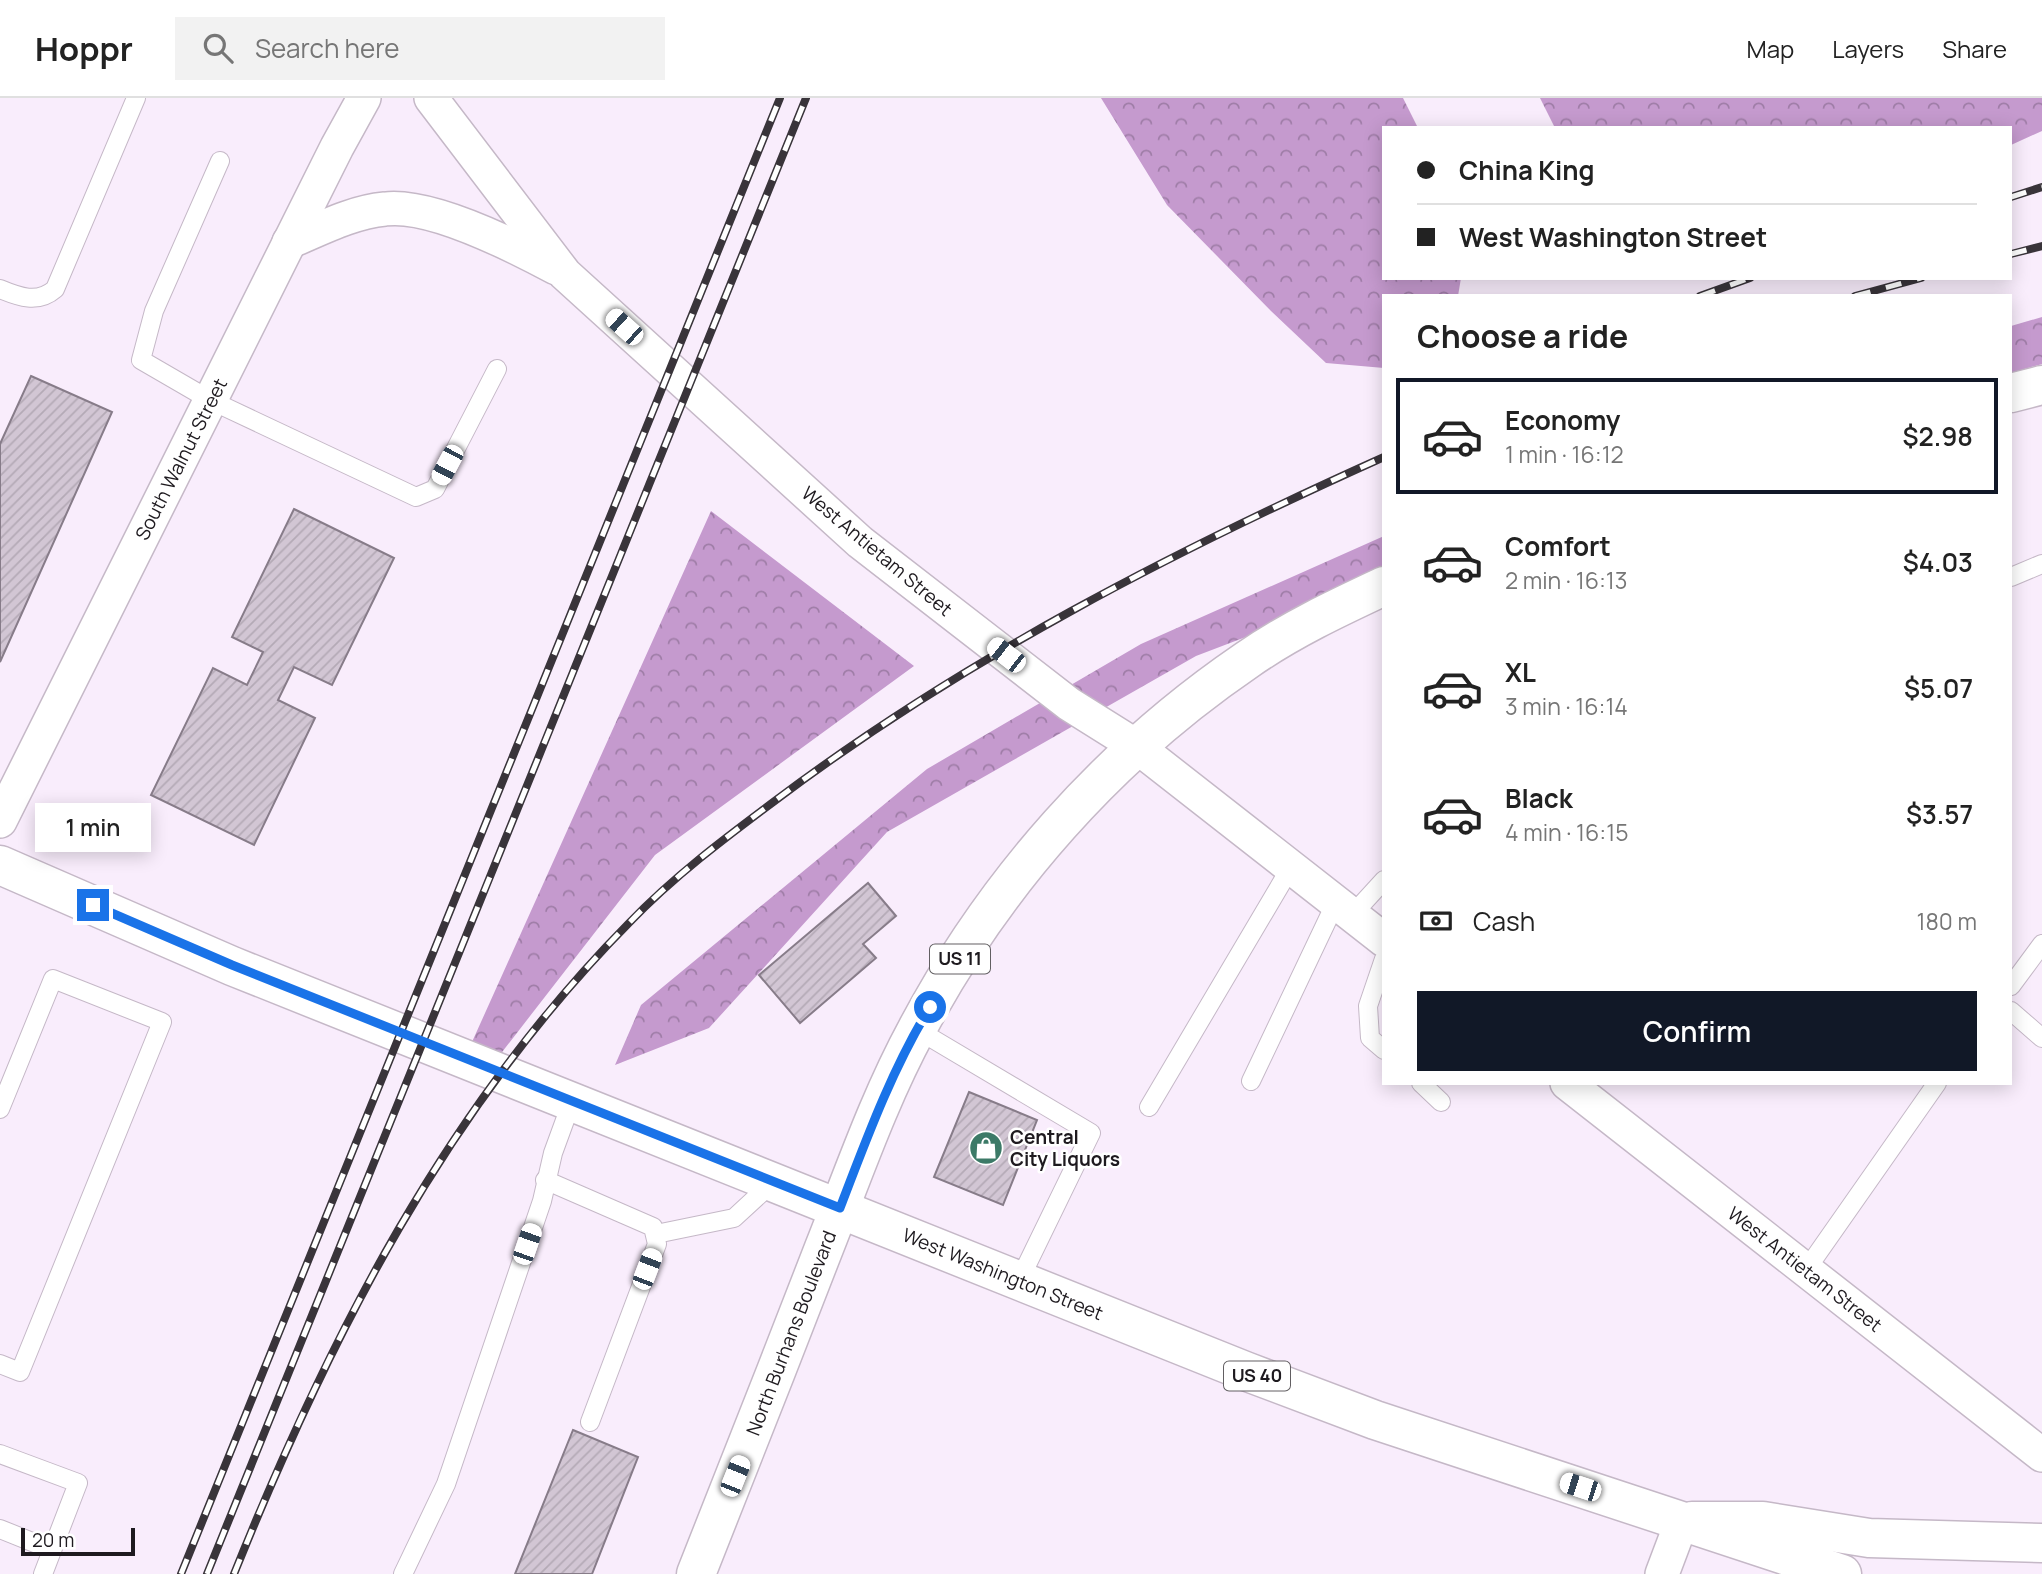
<!DOCTYPE html>
<meta charset="utf-8">
<style>
:root{--surface:#fff;--page:#f2f2f2;--text:#222;--muted:#767676;--line:#e0e0e0;--accent:#111827}
body{margin:0;font-family:Manrope,sans-serif;background:var(--page);color:var(--text);height:100vh;display:flex;flex-direction:column;font-size:26px;white-space:nowrap}
*{box-sizing:border-box;margin:0}
p{font-size:23px;color:var(--muted)}
.icon{flex:none;width:38px;height:38px;fill:none;stroke:currentColor;stroke-width:2;stroke-linecap:round;stroke-linejoin:round}
.map{position:relative;flex:1;overflow:hidden}
.side{position:absolute;left:1382px;top:196px;width:630px;height:791px;display:flex;flex-direction:column;background:var(--surface);border-radius:0px;box-shadow:0 4px 18px #0003}
.side>*{flex:none}
.banner{position:absolute;left:1382px;top:28px;width:630px;height:154px;border-radius:0px;box-shadow:0 4px 18px #0003;display:grid;align-content:center;height:154px;padding:0 35px;background:var(--surface)}
.scale{position:absolute;left:21px;bottom:18px;width:114px;box-sizing:border-box;padding-left:7px;border:4px solid #1e1a1f;border-top:0;font-size:19px;line-height:24px;white-space:nowrap;color:#1e1a1f;-webkit-text-stroke:5px #fff;paint-order:stroke}
.end{position:absolute;width:32px;height:32px;margin:-16px;border:9px solid #1a73e8;background:#fff;box-shadow:0 0 0 4px #fff}
.from{border-radius:50%}
.bubble{position:absolute;height:49px;border-radius:0px;background:var(--surface);box-shadow:0 4px 18px #0003;font-size:23px;font-weight:600;line-height:49px;text-align:center}
.car{position:absolute;width:21px;height:42px;margin:-21px -10px;border-radius:9px;box-shadow:0 0 5px 2px #0007;background:linear-gradient(#fff 24%,#345 0 40%,#fff 0 76%,#345 0 86%,#fff 0)}
.banner b{display:flex;align-items:center;gap:24px;height:66px;font-size:26px}
.banner b+b{border-top:2px solid var(--line)}
.banner i{width:18px;height:18px;background:var(--text)}
ul{padding:0;list-style:none}
li{display:flex;align-items:center;gap:21px;height:116px;margin:0 14px 10px;padding:0 21px;border:4px solid transparent;border-radius:0px}
li div{flex:1}
li b{display:block;font-size:26px}
li em{font-style:normal;font-weight:600}
li.active{border-color:var(--accent)}
li>.icon{width:63px;height:63px;stroke-width:1.5}
h2{padding:0 35px;font-size:32px;line-height:84px}
.pay{display:flex;align-items:center;gap:18px;height:77px;padding:0 35px;font-size:26px}
.pay p{margin-inline-start:auto}
.action{display:flex;gap:14px;margin-top:auto;padding:14px 35px}
.action a{flex:1;height:80px;border-radius:0px;background:var(--accent);color:#fff;font-size:28px;font-weight:600;line-height:80px;text-align:center}
header{display:flex;align-items:center;gap:42px;box-sizing:border-box;height:98px;padding:0 35px;background:var(--surface);border-bottom:2px solid var(--line)}
header strong{font-size:33px}
nav{display:flex;gap:38px;margin-inline-start:auto;font-size:24px}
.search{width:490px;height:63px;background:var(--page);display:flex;align-items:center;gap:18px;box-sizing:border-box;padding:0 24px;border-radius:0px;color:var(--muted);font-size:26px}
.map>svg:first-child{display:block}
.forest{fill:url(#forest-crowns)}
.building{fill:url(#building-hatch);stroke:#877c89;stroke-width:2}
.lines{fill:none;stroke-linecap:round;stroke-linejoin:round}
.lane-casing{stroke:#c5b8c7;stroke-width:20}
.street-casing{stroke:#c5b8c7;stroke-width:36}
.secondary-casing{stroke:#c5b8c7;stroke-width:41}
.primary-casing{stroke:#c5b8c7;stroke-width:41}
.lane{stroke:#fff;stroke-width:18}
.street{stroke:#fff;stroke-width:33}
.secondary{stroke:#fff;stroke-width:38}
.primary{stroke:#fff;stroke-width:38}
.rail-casing{stroke:#39343a;stroke-width:8}
.rail{stroke:#fff;stroke-width:5;stroke-dasharray:16;stroke-linecap:butt}
.route{stroke:#1a73e8;stroke-width:9}
.labels{text-anchor:middle;stroke-width:5;stroke-linejoin:round;paint-order:stroke}
.shield{fill:#fff;stroke:#625f62;stroke-width:2}
.shield-label{font-size:18px;font-weight:bold;fill:#1e1a1f}
.street-label{font-size:19px;fill:#1e1a1f;stroke:#fff}
.poi-label{font-size:19px;font-weight:bold;fill:#1e1a1f;stroke:#fff;text-anchor:start}
</style>
<header>
<strong>Hoppr</strong>
<div class="search"><svg class="icon" aria-label="search" viewBox="0 0 24 24"><circle cx="10" cy="10" r="6"/><path d="M15 15l6 6"/></svg>Search here</div>
<nav><a>Map</a><a>Layers</a><a>Share</a></nav>
</header>
<div class="map">
<svg width="2042" height="1476" viewBox="0 0 2042 1476">
<defs>
<pattern id="forest-crowns" width="20" height="18" patternUnits="userSpaceOnUse" patternTransform="scale(1.75)"><rect width="20" height="18" fill="#c59ace"/><path d="M2 6a3 3 0 1 1 6 0M12 15a3 3 0 1 1 6 0" fill="none" stroke="#9f7da7"/></pattern>
<pattern id="building-hatch" width="6" height="6" patternUnits="userSpaceOnUse" patternTransform="scale(1.75)"><rect width="6" height="6" fill="#d2c6d4"/><path d="M-1 1l2-2M0 6l6-6M5 7l2-2" fill="none" stroke="#b4aab6"/></pattern>
</defs>
<rect width="100%" height="100%" fill="#f9edfc"/>
<g class="forest">
<polygon points="1101,0 1403,0 1418,30 1384,30 1384,180 1461,180 1458,198 1384,198 1384,270 1326,265 1271,213 1167,107"/>
<polygon points="1540,0 2042,0 2042,33 2011,47 2011,30 1555,30"/>
<polygon points="2042,219 2042,266 2011,275 2011,228"/>
<polygon points="711,413 914,568 655,757 499,958 472,944"/>
<polygon points="1384,438 1384,486 1196,558 887,734 709,930 615,967 641,907 927,671 1141,546"/>
</g>
<g class="building">
<polygon points="31,278 112,314 0,564 0,346"/>
<polygon points="294,411 394,460 332,587 294,569 278,602 315,620 254,747 151,697 213,570 247,587 263,554 232,539"/>
<polygon points="868,785 896,818 863,846 876,860 800,925 759,877"/>
<polygon points="969,994 1037,1022 1003,1107 934,1079"/>
<polygon points="573,1332 638,1359 592,1476 515,1476"/>
</g>
<g class="lines">
<g class="lane-casing">
<g id="lane">
<polyline points="220,63 154,213 141,262 210,302 416,399 435,391 497,271"/>
<path d="M0 191C19 199 38 206 55 191L136 0"/>
<polyline points="2011,479 2042,466"/>
<polyline points="1352,817 1384,782"/>
<polyline points="1384,861 1368,908 1370,940 1384,952"/>
<polyline points="2011,888 2042,846"/>
<polyline points="2011,913 2042,940"/>
<polyline points="916,931 1091,1035 1019,1183"/>
<polyline points="1251,983 1336,804"/>
<polyline points="1421,985 1441,1004"/>
<polyline points="1149,1009 1291,769"/>
<polyline points="0,1011 53,881 162,924 20,1274 0,1266"/>
<polyline points="545,1082 653,1129 657,1146 590,1324"/>
<polyline points="656,1136 734,1120 773,1084"/>
<polyline points="1806,1172 1937,985"/>
<polyline points="0,1356 78,1385 43,1476"/>
<polyline points="0,1431 52,1452"/>
<polyline points="403,1476 446,1386 542,1103 553,1055 572,1003"/>
</g>
</g>
<g class="street-casing">
<g id="street">
<polyline points="431,0 565,176 860,444 1069,606 1136,648 1384,842"/>
<path d="M289 144C320 131 352 114 385 111 431 105 515 148 556 170"/>
<polyline points="0,723 337,49 364,0"/>
<polyline points="1567,985 2042,1357"/>
<polyline points="1662,1476 1682,1423"/>
</g>
</g>
<g class="secondary-casing">
<polyline id="secondary" points="1692,1423 1763,1423 1869,1440 2042,1445"/>
</g>
<g class="primary-casing">
<g id="primary">
<polyline points="2011,295 2042,287"/>
<polyline points="0,767 232,868 1245,1273 1375,1322 1842,1476"/>
<path d="M696 1476C739 1367 782 1259 824 1150 853 1077 879 1001 917 931 995 784 1109 656 1247 562 1290 532 1337 510 1384 488"/>
</g>
</g>
<use href="#lane" class="lane"/>
<use href="#street" class="street"/>
<use href="#secondary" class="secondary"/>
<use href="#primary" class="primary"/>
<g class="rail-casing">
<g id="rail">
<polyline points="2011,99 2042,89"/>
<polyline points="2011,156 2042,148"/>
<polyline points="1700,198 1750,180"/>
<polyline points="1855,198 1921,180"/>
<polyline points="181,1476 780,0"/>
<polyline points="207,1476 806,0"/>
<path d="M234 1476C330 1238 446 1010 629 825 673 779 725 740 776 702 962 562 1172 454 1384 359"/>
</g>
</g>
<use href="#rail" class="rail"/>
</g>
<g class="lines">
<path class="route" d="M93 807 232 867 840 1110C866 1042 892 971 930 909"/>
</g>
<defs>
<g id="shop-disc" transform="scale(1.75)"><circle r="9.5" fill="#3c7a67" stroke="#fff"/><path d="M-5-2.5h2.3a2.7 3.5 0 0 1 5.4 0H5L5.5 6h-11ZM-1.5-2.5h3a1.5 2.3 0 0 0-3 0Z" fill="#fff"/></g>
</defs>
<g fill-rule="evenodd">
<use href="#shop-disc" x="986" y="1050"/>
</g>
<g class="labels">
<g class="shield">
<rect x="930" y="846.5" width="60" height="29" rx="5"/>
<rect x="1224" y="1263.5" width="66" height="29" rx="5"/>
</g>
<g class="shield-label">
<text x="960" y="867">US 11</text>
<text x="1257" y="1284">US 40</text>
</g>
<g class="street-label">
<text transform="translate(181 361) rotate(-63)" y="7">South Walnut Street</text>
<text transform="translate(877 453) rotate(40)" y="7">West Antietam Street</text>
<text transform="translate(1805 1171) rotate(38)" y="7">West Antietam Street</text>
<text transform="translate(1003 1176) rotate(22)" y="7">West Washington Street</text>
<text transform="translate(791 1235) rotate(-69)" y="7">North Burhans Boulevard</text>
</g>
<g class="poi-label">
<text x="1010" y="1046">Central<tspan x="1010" dy="22">City Liquors</tspan></text>
</g>
</g>
</svg>
<div class="scale">20 m</div>
<i class="end from" style="left:930px;top:909px"></i>
<i class="end" style="left:93px;top:807px"></i>
<div class="bubble" style="left:35px;top:705px;width:116px">1 min</div>
<i class="car" style="left:624px;top:229px;rotate:312deg"></i>
<i class="car" style="left:447px;top:367px;rotate:208deg"></i>
<i class="car" style="left:1006px;top:557px;rotate:308deg"></i>
<i class="car" style="left:527px;top:1146px;rotate:19deg"></i>
<i class="car" style="left:647px;top:1171px;rotate:21deg"></i>
<i class="car" style="left:735px;top:1378px;rotate:22deg"></i>
<i class="car" style="left:1580px;top:1389px;rotate:288deg"></i>
<div class="banner">
<b><i class="from"></i>China King</b>
<b><i></i>West Washington Street</b>
</div>
<section class="side">
<h2>Choose a ride</h2>
<ul>
<li class="active"><svg class="icon" aria-label="car" viewBox="0 0 24 24"><path d="M5 17H2v-5l4-1 3-4h7l3 4 3 1v5h-3M9 17h6M6 11h13"/><circle cx="7" cy="17" r="2"/><circle cx="17" cy="17" r="2"/></svg><div><b>Economy</b><p>1 min · 16:12</p></div><em>$2.98</em></li>
<li><svg class="icon" aria-label="car" viewBox="0 0 24 24"><path d="M5 17H2v-5l4-1 3-4h7l3 4 3 1v5h-3M9 17h6M6 11h13"/><circle cx="7" cy="17" r="2"/><circle cx="17" cy="17" r="2"/></svg><div><b>Comfort</b><p>2 min · 16:13</p></div><em>$4.03</em></li>
<li><svg class="icon" aria-label="car" viewBox="0 0 24 24"><path d="M5 17H2v-5l4-1 3-4h7l3 4 3 1v5h-3M9 17h6M6 11h13"/><circle cx="7" cy="17" r="2"/><circle cx="17" cy="17" r="2"/></svg><div><b>XL</b><p>3 min · 16:14</p></div><em>$5.07</em></li>
<li><svg class="icon" aria-label="car" viewBox="0 0 24 24"><path d="M5 17H2v-5l4-1 3-4h7l3 4 3 1v5h-3M9 17h6M6 11h13"/><circle cx="7" cy="17" r="2"/><circle cx="17" cy="17" r="2"/></svg><div><b>Black</b><p>4 min · 16:15</p></div><em>$3.57</em></li>
</ul>
<div class="pay"><svg class="icon" aria-label="cash" viewBox="0 0 24 24"><path d="M3 7h18v10H3z"/><circle cx="12" cy="12" r="2"/></svg>Cash<p>180 m</p></div>
<div class="action"><a>Confirm</a></div>
</section>
</div>
